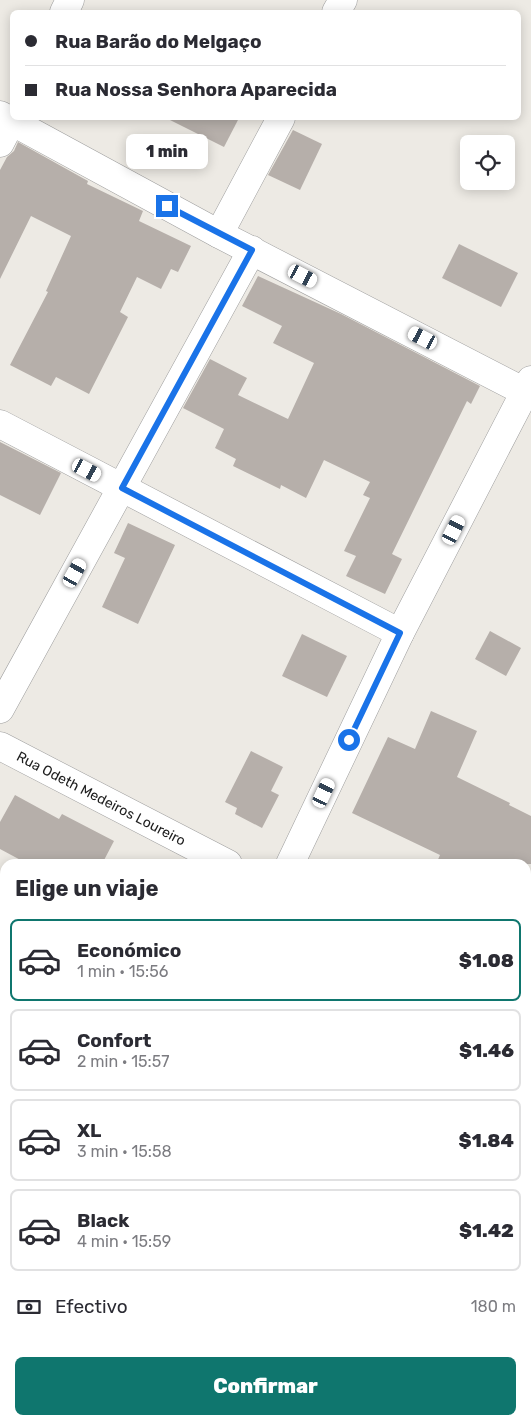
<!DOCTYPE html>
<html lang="es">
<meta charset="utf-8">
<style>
:root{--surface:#fff;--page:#f7f7f7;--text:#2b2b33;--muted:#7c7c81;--line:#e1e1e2;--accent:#0f766e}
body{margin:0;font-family:Rubik,sans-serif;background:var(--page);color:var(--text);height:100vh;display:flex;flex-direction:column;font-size:19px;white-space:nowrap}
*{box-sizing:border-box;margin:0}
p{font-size:16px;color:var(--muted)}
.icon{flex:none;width:28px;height:28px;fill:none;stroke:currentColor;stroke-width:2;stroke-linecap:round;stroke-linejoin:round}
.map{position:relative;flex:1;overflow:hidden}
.panel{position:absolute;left:0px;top:859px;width:531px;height:566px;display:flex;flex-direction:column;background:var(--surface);border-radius:15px 15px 0 0;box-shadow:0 2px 12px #0003}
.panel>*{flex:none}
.banner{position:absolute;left:10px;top:10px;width:511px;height:110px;border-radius:8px;box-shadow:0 2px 12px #0003;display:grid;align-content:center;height:110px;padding:0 15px;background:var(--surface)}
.tools{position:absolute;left:460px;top:135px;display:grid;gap:10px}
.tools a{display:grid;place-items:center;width:55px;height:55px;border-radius:8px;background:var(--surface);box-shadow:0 2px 12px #0003;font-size:25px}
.end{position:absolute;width:22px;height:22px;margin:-11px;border:6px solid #1a73e8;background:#fff;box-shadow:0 0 0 2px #fff}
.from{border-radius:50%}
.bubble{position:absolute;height:35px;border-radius:8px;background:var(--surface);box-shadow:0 2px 12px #0003;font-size:16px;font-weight:800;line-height:35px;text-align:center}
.car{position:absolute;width:15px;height:30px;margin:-15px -8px;border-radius:6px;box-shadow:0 0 4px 1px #0007;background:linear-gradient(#fff 24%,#345 0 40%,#fff 0 76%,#345 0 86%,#fff 0)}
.banner b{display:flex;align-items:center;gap:18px;height:48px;font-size:19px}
.banner b+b{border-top:1px solid var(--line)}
.banner i{width:12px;height:12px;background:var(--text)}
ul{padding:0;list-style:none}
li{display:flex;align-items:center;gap:15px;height:82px;margin:0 10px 8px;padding:0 5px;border:2px solid var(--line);border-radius:8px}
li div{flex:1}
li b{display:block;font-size:19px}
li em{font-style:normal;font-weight:800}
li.selected{border-color:var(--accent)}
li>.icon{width:45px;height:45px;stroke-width:1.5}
h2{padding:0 15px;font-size:22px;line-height:60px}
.pay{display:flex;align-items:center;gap:12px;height:55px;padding:0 15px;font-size:19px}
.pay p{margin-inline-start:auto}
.cta{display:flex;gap:10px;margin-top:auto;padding:10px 15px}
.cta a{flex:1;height:58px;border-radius:8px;background:var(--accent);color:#fff;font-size:20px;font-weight:800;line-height:58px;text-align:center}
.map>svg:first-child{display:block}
.building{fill:#b6afaa}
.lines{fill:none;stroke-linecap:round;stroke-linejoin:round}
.minor-casing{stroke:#9e9e9e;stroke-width:29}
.minor{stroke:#fff;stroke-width:28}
.route{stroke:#1a73e8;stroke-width:6}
.labels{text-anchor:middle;stroke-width:4;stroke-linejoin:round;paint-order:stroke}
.street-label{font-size:14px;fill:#1d1d1d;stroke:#fff}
</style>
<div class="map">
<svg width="531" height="1424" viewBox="0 0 531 1424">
<rect width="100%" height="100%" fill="#edeae4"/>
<g class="building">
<polygon points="166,118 239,118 224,147"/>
<polygon points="293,130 322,144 300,190 268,175"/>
<polygon points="18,142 88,181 87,184 143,211 139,221 191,246 178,272 171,269 161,289 137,277 120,312 128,317 89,394 56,377 51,386 10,365 48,292 46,291 71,236 31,216 0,279 0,170 7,157 14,151"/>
<polygon points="459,244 518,273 501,307 442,278"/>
<polygon points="258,276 341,314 480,386 471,404 467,401 392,554 402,559 385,594 346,576 356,556 344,551 370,498 363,495 370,482 324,460 306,498 281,485 280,489 233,466 236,459 215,448 224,429 183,408 210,359 247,378 238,395 288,419 314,363 273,343 282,326 242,306"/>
<polygon points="0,442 61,473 40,515 0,495"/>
<polygon points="128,523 175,545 138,624 102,607 125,558 114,553"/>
<polygon points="490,631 521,648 506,676 475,659"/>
<polygon points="302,634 347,656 327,697 282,676"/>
<polygon points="431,711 477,731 457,777 510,803 509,805 531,816 531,864 436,864 440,855 352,813 388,737 415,749"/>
<polygon points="251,751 283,767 271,791 279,795 262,828 235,814 237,808 225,802"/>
<polygon points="15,795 59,819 62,814 114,841 102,864 28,864 0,849 0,822"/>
</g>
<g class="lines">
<g class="minor-casing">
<g id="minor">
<polyline points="64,12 70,0"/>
<polyline points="336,12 343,0"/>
<polyline points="0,115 219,234 525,392"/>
<polyline points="0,143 13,118"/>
<polyline points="219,234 281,118"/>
<polyline points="0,424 400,633"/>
<polyline points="0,709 252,250"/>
<path id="s1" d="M0 746 228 864"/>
<polyline points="290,864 400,633 531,380"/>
<polyline points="526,1019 531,1022"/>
<polyline points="526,1314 531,1316"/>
<polyline points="0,1357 5,1347"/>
<polyline points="88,1420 95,1424"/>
</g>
</g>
<use href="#minor" class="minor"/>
</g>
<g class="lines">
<polyline class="route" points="167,206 252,250 122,488 400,633 349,740"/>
</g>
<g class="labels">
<g class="street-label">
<text dy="5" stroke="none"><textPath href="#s1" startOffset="114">Rua Odeth Medeiros Loureiro</textPath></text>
</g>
</g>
</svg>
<div class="tools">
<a><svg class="icon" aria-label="locate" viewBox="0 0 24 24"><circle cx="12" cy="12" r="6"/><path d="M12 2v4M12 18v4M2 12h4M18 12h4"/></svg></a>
</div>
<i class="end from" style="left:349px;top:740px"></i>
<i class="end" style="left:167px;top:206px"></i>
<div class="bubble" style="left:126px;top:134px;width:82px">1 min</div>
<i class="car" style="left:303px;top:276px;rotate:117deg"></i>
<i class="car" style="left:423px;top:338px;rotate:297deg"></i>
<i class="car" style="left:87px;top:470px;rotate:118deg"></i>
<i class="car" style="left:454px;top:530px;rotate:27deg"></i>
<i class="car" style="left:75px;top:573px;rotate:29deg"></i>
<i class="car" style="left:324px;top:793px;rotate:25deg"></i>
<div class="banner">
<b><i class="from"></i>Rua Barão do Melgaço</b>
<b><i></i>Rua Nossa Senhora Aparecida</b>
</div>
<section class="panel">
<h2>Elige un viaje</h2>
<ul>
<li class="selected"><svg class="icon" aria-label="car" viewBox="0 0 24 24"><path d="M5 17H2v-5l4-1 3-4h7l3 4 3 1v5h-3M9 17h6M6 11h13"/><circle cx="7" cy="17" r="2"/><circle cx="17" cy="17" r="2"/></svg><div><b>Económico</b><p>1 min · 15:56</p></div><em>$1.08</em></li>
<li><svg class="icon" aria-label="car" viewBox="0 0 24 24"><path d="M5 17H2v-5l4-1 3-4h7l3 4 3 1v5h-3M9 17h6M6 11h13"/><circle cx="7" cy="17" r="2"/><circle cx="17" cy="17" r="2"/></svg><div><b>Confort</b><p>2 min · 15:57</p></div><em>$1.46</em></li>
<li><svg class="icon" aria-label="car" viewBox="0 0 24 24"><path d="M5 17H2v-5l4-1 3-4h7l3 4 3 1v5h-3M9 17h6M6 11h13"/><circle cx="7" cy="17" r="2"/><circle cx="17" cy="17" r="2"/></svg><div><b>XL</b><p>3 min · 15:58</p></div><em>$1.84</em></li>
<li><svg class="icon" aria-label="car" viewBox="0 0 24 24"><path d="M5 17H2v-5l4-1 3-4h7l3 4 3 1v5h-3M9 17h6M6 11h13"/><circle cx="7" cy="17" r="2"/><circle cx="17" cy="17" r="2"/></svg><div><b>Black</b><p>4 min · 15:59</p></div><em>$1.42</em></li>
</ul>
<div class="pay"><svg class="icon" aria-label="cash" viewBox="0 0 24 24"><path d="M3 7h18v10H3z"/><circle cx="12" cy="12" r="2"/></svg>Efectivo<p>180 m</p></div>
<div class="cta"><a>Confirmar</a></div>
</section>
</div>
